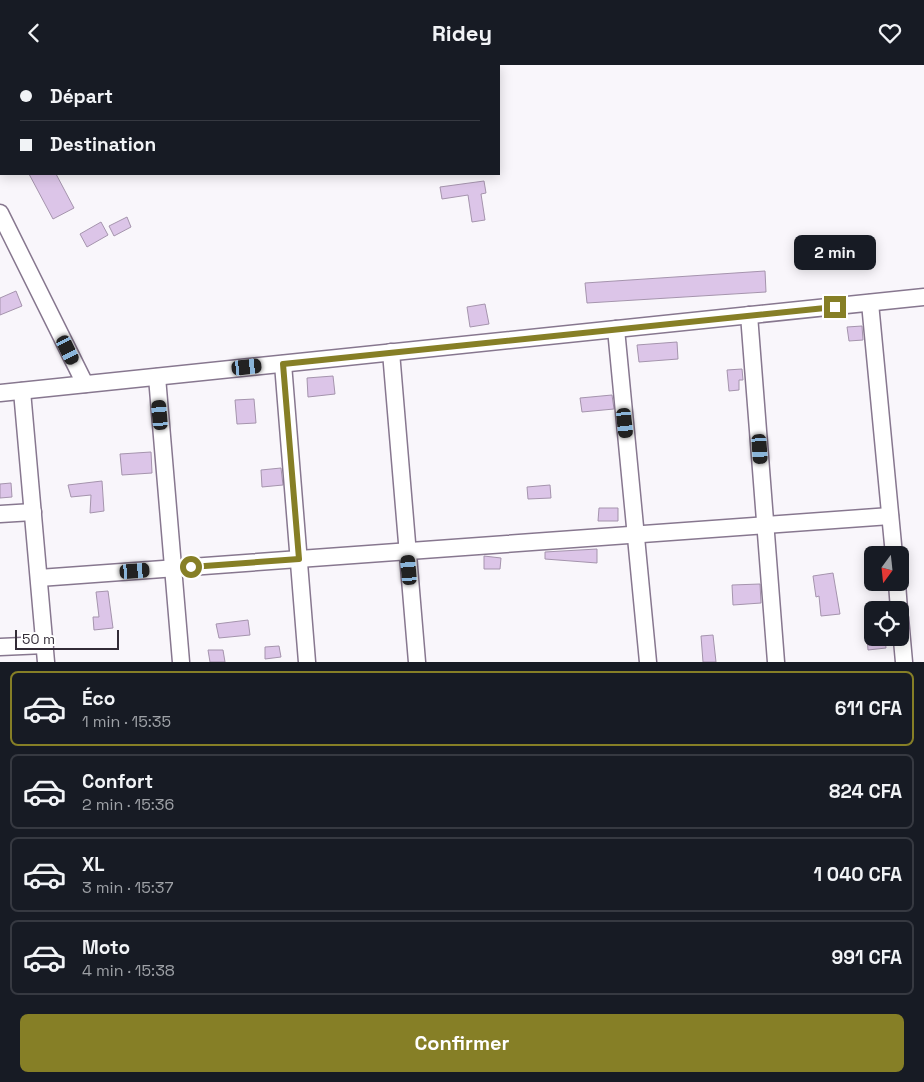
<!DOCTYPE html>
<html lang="fr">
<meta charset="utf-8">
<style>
:root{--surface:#171b24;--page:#20242c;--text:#f1f3f6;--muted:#9ea1a6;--line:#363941;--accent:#867f26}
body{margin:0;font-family:"Space Grotesk",sans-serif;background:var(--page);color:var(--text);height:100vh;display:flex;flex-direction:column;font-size:19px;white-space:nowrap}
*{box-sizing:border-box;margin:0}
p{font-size:16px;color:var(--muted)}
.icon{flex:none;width:28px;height:28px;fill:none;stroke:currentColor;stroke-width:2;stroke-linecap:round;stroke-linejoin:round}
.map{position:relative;height:597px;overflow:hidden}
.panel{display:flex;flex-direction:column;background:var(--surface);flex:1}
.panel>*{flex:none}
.top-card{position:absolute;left:0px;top:0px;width:500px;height:110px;box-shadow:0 2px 12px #0003;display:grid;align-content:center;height:110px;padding:0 20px;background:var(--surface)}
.needle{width:32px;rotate:195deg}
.controls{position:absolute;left:864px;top:481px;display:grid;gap:10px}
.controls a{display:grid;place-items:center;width:45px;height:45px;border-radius:8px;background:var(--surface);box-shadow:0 2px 12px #0003;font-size:25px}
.scale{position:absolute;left:15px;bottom:12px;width:104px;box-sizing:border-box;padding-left:5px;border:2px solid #332c37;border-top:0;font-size:14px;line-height:18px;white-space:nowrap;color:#332c37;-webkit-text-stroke:4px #fff;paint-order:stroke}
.end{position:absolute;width:22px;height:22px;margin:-11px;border:6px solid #867f26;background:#fff;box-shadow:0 0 0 2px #fff}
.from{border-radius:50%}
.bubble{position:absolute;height:35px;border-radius:8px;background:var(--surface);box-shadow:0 2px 12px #0003;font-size:16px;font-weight:700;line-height:35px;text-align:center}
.car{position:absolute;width:15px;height:30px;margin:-15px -8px;border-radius:6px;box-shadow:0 0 4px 1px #0007;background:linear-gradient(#222 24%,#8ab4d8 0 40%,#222 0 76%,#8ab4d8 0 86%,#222 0)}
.top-card b{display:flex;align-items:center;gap:18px;height:48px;font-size:19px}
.top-card b+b{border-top:1px solid var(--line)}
.top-card i{width:12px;height:12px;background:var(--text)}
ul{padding:9px 0 0;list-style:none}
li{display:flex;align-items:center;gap:15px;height:75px;margin:0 10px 8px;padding:0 10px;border:2px solid var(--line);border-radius:8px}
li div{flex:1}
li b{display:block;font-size:19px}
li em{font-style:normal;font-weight:700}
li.selected{border-color:var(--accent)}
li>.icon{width:45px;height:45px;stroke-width:1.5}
.primary-button{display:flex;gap:10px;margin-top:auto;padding:10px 20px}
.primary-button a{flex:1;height:58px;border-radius:8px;background:var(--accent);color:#fff;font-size:20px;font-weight:700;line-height:58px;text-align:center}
header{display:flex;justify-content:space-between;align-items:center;height:65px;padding:0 20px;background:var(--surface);font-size:22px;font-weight:700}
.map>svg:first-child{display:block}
.building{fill:#dcc5e8;stroke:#a594ad}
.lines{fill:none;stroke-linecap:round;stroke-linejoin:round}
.street-casing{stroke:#87778f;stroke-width:19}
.street{stroke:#fff;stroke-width:16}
.route{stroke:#867f26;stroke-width:6}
</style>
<header><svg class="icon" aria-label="back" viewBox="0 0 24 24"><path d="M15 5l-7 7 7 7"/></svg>Ridey<svg class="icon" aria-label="heart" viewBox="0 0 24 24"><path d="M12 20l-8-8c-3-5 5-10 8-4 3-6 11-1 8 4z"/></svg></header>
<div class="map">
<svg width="924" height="597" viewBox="0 0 924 597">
<rect width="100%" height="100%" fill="#f9f6fb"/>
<g class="building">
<polygon points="29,109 56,109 74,143 53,154"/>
<polygon points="484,116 486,128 481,129 485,155 472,157 468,130 442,134 440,122"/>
<polygon points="127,152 131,162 114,171 109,161"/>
<polygon points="101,157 108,170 87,182 80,169"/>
<polygon points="765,206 766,227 587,238 585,218"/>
<polygon points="16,226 22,241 0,250 0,233"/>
<polygon points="485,239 489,259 470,262 467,242"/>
<polygon points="862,261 863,275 849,276 847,262"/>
<polygon points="677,277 678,294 639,297 637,280"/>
<polygon points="742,304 743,315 739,315 739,325 729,326 727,305"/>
<polygon points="333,311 335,329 308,332 307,313"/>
<polygon points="612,330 614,344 582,347 580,333"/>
<polygon points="254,334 256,358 237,359 235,335"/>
<polygon points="151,387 152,408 122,410 120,389"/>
<polygon points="281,403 283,420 262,422 261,405"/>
<polygon points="102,416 104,446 90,448 91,430 71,432 68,420"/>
<polygon points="11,418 12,432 0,433 0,419"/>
<polygon points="550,420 551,433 528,434 527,422"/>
<polygon points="599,443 618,443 618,456 598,456"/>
<polygon points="597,484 597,498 545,494 545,487"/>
<polygon points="484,491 501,493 500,504 484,504"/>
<polygon points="833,508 840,549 821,551 819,531 816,532 813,511"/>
<polygon points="760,519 761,538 733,540 732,520"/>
<polygon points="108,526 113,563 94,565 93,552 99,552 96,527"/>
<polygon points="248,555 250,570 219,573 216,559"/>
<polygon points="713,570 716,597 703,597 701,571"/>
<polygon points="867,572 885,572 886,583 868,585"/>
<polygon points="279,581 281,592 265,594 265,582"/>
<polygon points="208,585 223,585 225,597 210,597"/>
</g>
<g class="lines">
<g class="street-casing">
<g id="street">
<polyline points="0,148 85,319"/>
<polyline points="870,238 894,490"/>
<polyline points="749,250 776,597"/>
<polyline points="616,264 648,597"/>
<polyline points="391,287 417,597"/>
<polyline points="283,299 307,597"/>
<polyline points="157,312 181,597"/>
<polyline points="22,326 46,597"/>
<polyline points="0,328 924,232"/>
<polyline points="0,449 33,447"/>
<polyline points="39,513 890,451"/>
<polyline points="897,518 899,545"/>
<polyline points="900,553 904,597"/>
<polyline points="0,582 45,580"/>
</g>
</g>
<use href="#street" class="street"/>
</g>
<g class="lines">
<polyline class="route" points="191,502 299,494 283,299 835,242"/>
</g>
</svg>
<div class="controls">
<a><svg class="needle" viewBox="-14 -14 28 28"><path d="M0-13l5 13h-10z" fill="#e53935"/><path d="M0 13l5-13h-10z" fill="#9ea1a6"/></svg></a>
<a><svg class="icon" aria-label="locate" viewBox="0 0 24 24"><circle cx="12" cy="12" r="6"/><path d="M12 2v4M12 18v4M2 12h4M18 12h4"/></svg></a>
</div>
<div class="scale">50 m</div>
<i class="end from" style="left:191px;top:502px"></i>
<i class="end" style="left:835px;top:242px"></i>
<div class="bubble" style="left:794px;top:170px;width:82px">2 min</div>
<i class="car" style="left:68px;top:285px;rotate:154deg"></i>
<i class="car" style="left:247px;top:302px;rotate:84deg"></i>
<i class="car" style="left:160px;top:350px;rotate:355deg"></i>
<i class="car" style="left:625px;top:358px;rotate:174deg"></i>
<i class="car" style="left:760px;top:384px;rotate:176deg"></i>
<i class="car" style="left:409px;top:505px;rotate:355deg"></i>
<i class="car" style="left:135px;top:506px;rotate:86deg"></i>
<div class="top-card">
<b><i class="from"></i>Départ</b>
<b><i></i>Destination</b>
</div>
</div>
<section class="panel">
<ul>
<li class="selected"><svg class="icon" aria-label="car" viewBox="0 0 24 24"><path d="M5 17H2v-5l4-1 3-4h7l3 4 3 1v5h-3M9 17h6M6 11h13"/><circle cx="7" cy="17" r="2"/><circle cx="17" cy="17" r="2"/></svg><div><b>Éco</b><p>1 min · 15:35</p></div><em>611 CFA</em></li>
<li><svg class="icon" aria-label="car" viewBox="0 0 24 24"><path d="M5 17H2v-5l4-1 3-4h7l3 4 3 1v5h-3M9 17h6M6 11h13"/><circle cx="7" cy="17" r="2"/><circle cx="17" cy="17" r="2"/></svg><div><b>Confort</b><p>2 min · 15:36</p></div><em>824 CFA</em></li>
<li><svg class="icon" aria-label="car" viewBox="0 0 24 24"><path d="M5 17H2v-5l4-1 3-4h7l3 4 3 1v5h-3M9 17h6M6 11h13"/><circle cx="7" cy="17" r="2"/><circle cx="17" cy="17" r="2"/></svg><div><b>XL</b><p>3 min · 15:37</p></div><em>1 040 CFA</em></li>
<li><svg class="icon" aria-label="car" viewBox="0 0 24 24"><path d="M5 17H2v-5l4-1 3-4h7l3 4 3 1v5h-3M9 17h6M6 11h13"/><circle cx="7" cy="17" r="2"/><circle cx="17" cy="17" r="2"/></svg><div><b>Moto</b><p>4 min · 15:38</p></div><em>991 CFA</em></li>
</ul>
<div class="primary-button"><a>Confirmer</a></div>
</section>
